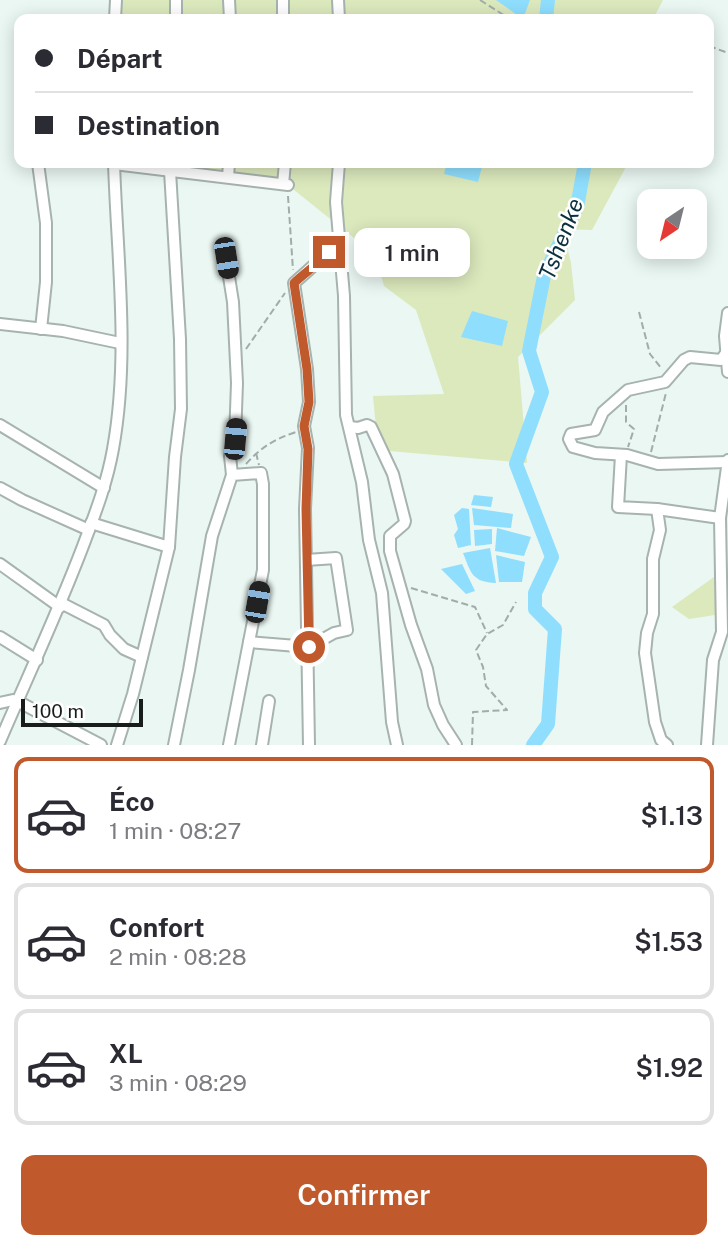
<!DOCTYPE html>
<html lang="fr">
<meta charset="utf-8">
<style>
:root{--surface:#fff;--page:#f7f7f7;--text:#2b2b33;--muted:#7c7c81;--line:#e1e1e2;--accent:#c05a2c}
body{margin:0;font-family:"Public Sans",sans-serif;background:var(--page);color:var(--text);height:100vh;display:flex;flex-direction:column;font-size:26px;white-space:nowrap}
*{box-sizing:border-box;margin:0}
p{font-size:23px;color:var(--muted)}
.icon{flex:none;width:38px;height:38px;fill:none;stroke:currentColor;stroke-width:2;stroke-linecap:round;stroke-linejoin:round}
.map{position:relative;height:745px;overflow:hidden}
.sheet{display:flex;flex-direction:column;background:var(--surface);flex:1}
.sheet>*{flex:none}
.guide{position:absolute;left:14px;top:14px;width:700px;height:154px;border-radius:14px;box-shadow:0 4px 18px #0003;display:grid;align-content:center;height:154px;padding:0 21px;background:var(--surface)}
.needle{width:46px;rotate:215deg}
.tools{position:absolute;left:637px;top:189px;display:grid;gap:14px}
.tools a{display:grid;place-items:center;width:70px;height:70px;border-radius:14px;background:var(--surface);box-shadow:0 4px 18px #0003;font-size:35px}
.scale{position:absolute;left:21px;bottom:18px;width:122px;box-sizing:border-box;padding-left:7px;border:4px solid #181d1c;border-top:0;font-size:19px;line-height:24px;white-space:nowrap;color:#181d1c;-webkit-text-stroke:5px #fff;paint-order:stroke}
.end{position:absolute;width:32px;height:32px;margin:-16px;border:9px solid #c05a2c;background:#fff;box-shadow:0 0 0 4px #fff}
.from{border-radius:50%}
.bubble{position:absolute;height:49px;border-radius:14px;background:var(--surface);box-shadow:0 4px 18px #0003;font-size:23px;font-weight:600;line-height:49px;text-align:center}
.car{position:absolute;width:21px;height:42px;margin:-21px -10px;border-radius:9px;box-shadow:0 0 5px 2px #0007;background:linear-gradient(#222 24%,#8ab4d8 0 40%,#222 0 76%,#8ab4d8 0 86%,#222 0)}
.guide b{display:flex;align-items:center;gap:24px;height:66px;font-size:26px}
.guide b+b{border-top:2px solid var(--line)}
.guide i{width:18px;height:18px;background:var(--text)}
ul{padding:12px 0 0;list-style:none}
li{display:flex;align-items:center;gap:21px;height:116px;margin:0 14px 10px;padding:0 7px;border:4px solid var(--line);border-radius:14px}
li div{flex:1}
li b{display:block;font-size:26px}
li em{font-style:normal;font-weight:600}
li.active{border-color:var(--accent)}
li>.icon{width:63px;height:63px;stroke-width:1.5}
.cta{display:flex;gap:14px;margin-top:auto;padding:14px 21px}
.cta a{flex:1;height:80px;border-radius:14px;background:var(--accent);color:#fff;font-size:28px;font-weight:600;line-height:80px;text-align:center}
.map>svg:first-child{display:block}
.green{fill:#dce9bd}
.water{fill:#8fdefe}
.lines{fill:none;stroke-linecap:round;stroke-linejoin:round}
.river{stroke:#8fdefe;stroke-width:14}
.minor-casing{stroke:#a7b3af;stroke-width:14}
.path{stroke:#a2aca9;stroke-width:2;stroke-dasharray:7 3.5;stroke-linecap:butt}
.minor{stroke:#fff;stroke-width:10}
.route{stroke:#c05a2c;stroke-width:9}
.labels{text-anchor:middle;stroke-width:5;stroke-linejoin:round;paint-order:stroke}
.water-label{font-size:23px;font-style:italic;fill:#0b313e;stroke:#fff}
</style>
<div class="map">
<svg width="728" height="745" viewBox="0 0 728 745">
<rect width="100%" height="100%" fill="#eaf7f2"/>
<g class="green">
<polygon points="116,0 663,0 653,19 115,19"/>
<polygon points="114,163 628,163 592,230 563,229 571,263 575,300 518,357 527,463 378,450 373,396 444,394 416,310 384,286 375,255 288,185"/>
<polygon points="728,567 728,613 689,619 672,607"/>
</g>
<g class="water">
<polygon points="496,0 530,0 523,19"/>
<polygon points="447,163 483,163 478,182 444,174"/>
<polygon points="472,311 508,321 502,346 461,337"/>
<polygon points="474,495 493,497 491,507 471,505"/>
<polygon points="462,508 469,509 471,545 458,548 454,535 458,529 454,515"/>
<polygon points="472,508 513,514 511,528 474,525"/>
<polygon points="497,528 531,537 524,556 495,551"/>
<polygon points="492,529 492,544 475,546 474,530"/>
<path d="M490 548 496 583C472 582 471 573 463 553Z"/>
<polygon points="496,555 525,562 522,582 499,582"/>
<polygon points="462,564 475,591 466,594 441,569"/>
</g>
<g class="lines">
<g class="river">
<polyline points="546,19 548,0"/>
<polyline points="533,745 548,724 555,629 535,609 535,593 552,557 516,464 542,392 529,351 544,276 577,207 585,163"/>
</g>
<g class="minor-casing">
<g id="minor">
<polyline points="229,0 230,19"/>
<polyline points="283,0 283,19"/>
<polyline points="338,0 339,19"/>
<polyline points="115,19 116,0"/>
<polyline points="176,19 176,0"/>
<polyline points="38,163 46,223 46,282 41,329"/>
<polyline points="339,163 336,202 344,296 346,415 362,482 369,540 382,593 392,722 397,745"/>
<polyline points="114,164 288,185"/>
<polyline points="228,177 229,163"/>
<polyline points="283,184 285,163"/>
<polyline points="226,258 233,302 237,383 235,439 230,456 232,475"/>
<polyline points="728,313 725,336 728,372"/>
<polyline points="0,324 63,331 120,343"/>
<polyline points="728,350 721,360 690,357 684,360 665,382 628,390 603,412 595,430 571,434 569,439 573,447 595,453 627,455 658,464 728,462"/>
<polyline points="0,425 104,488"/>
<polyline points="350,427 358,428 367,425 371,427 393,474 405,521 404,524 390,536 390,551 411,625 427,669 434,705 443,725 456,745"/>
<polyline points="621,455 618,507 657,509 720,518"/>
<polyline points="0,488 22,500 89,530"/>
<polyline points="657,509 660,530 653,559 653,614 647,633 645,653 655,722 661,740 667,745"/>
<polyline points="91,523 169,547"/>
<polyline points="0,564 60,607"/>
<polyline points="61,603 104,625 110,635 124,649 142,657"/>
<polyline points="0,637 37,660"/>
<polyline points="249,642 309,647 334,633 347,630 336,558 306,560"/>
<polyline points="0,703 13,700 17,701 101,745"/>
<path d="M0 741C28 676 58 612 83 546 95 514 107 483 113 449 130 355 117 257 114 163"/>
<polyline points="117,745 133,694 169,547 175,457 181,409 180,339 170,171"/>
<polyline points="174,745 189,670 212,536 232,475 261,473 263,484 263,570 229,745"/>
<polyline points="262,745 269,701"/>
<path d="M309 745 305 509 308 448 304 426 309 402 307 369 294 283C309 270 323 257 338 243"/>
<polyline points="707,745 713,660 722,632 720,518 728,460"/>
</g>
</g>
<g class="path">
<polyline points="480,0 510,19"/>
<polyline points="709,46 728,53"/>
<polyline points="288,196 293,270"/>
<polyline points="639,312 650,354 662,369"/>
<polyline points="246,349 285,293"/>
<polyline points="626,405 626,422 634,429 628,447"/>
<polyline points="651,452 666,393"/>
<polyline points="256,453 259,465"/>
<path d="M246 464C261 447 275 439 296 432"/>
<polyline points="411,588 475,607 487,633"/>
<polyline points="472,745 473,712 507,710 486,686 483,667 476,650 487,634 503,625 516,602"/>
</g>
<use href="#minor" class="minor"/>
</g>
<g class="lines">
<path class="route" d="M309 647 306 509 308 449 304 426 309 402 307 369 294 283C306 272 318 264 329 252"/>
</g>
<g class="labels">
<g class="water-label">
<text transform="translate(561 239) rotate(-69)" y="8">Tshenke</text>
</g>
</g>
</svg>
<div class="tools">
<a><svg class="needle" viewBox="-14 -14 28 28"><path d="M0-13l5 13h-10z" fill="#e53935"/><path d="M0 13l5-13h-10z" fill="#7c7c81"/></svg></a>
</div>
<div class="scale">100 m</div>
<i class="end from" style="left:309px;top:647px"></i>
<i class="end" style="left:329px;top:252px"></i>
<div class="bubble" style="left:354px;top:228px;width:116px">1 min</div>
<i class="car" style="left:226px;top:258px;rotate:171deg"></i>
<i class="car" style="left:235px;top:439px;rotate:5deg"></i>
<i class="car" style="left:257px;top:602px;rotate:10deg"></i>
<div class="guide">
<b><i class="from"></i>Départ</b>
<b><i></i>Destination</b>
</div>
</div>
<section class="sheet">
<ul>
<li class="active"><svg class="icon" aria-label="car" viewBox="0 0 24 24"><path d="M5 17H2v-5l4-1 3-4h7l3 4 3 1v5h-3M9 17h6M6 11h13"/><circle cx="7" cy="17" r="2"/><circle cx="17" cy="17" r="2"/></svg><div><b>Éco</b><p>1 min · 08:27</p></div><em>$1.13</em></li>
<li><svg class="icon" aria-label="car" viewBox="0 0 24 24"><path d="M5 17H2v-5l4-1 3-4h7l3 4 3 1v5h-3M9 17h6M6 11h13"/><circle cx="7" cy="17" r="2"/><circle cx="17" cy="17" r="2"/></svg><div><b>Confort</b><p>2 min · 08:28</p></div><em>$1.53</em></li>
<li><svg class="icon" aria-label="car" viewBox="0 0 24 24"><path d="M5 17H2v-5l4-1 3-4h7l3 4 3 1v5h-3M9 17h6M6 11h13"/><circle cx="7" cy="17" r="2"/><circle cx="17" cy="17" r="2"/></svg><div><b>XL</b><p>3 min · 08:29</p></div><em>$1.92</em></li>
</ul>
<div class="cta"><a>Confirmer</a></div>
</section>
